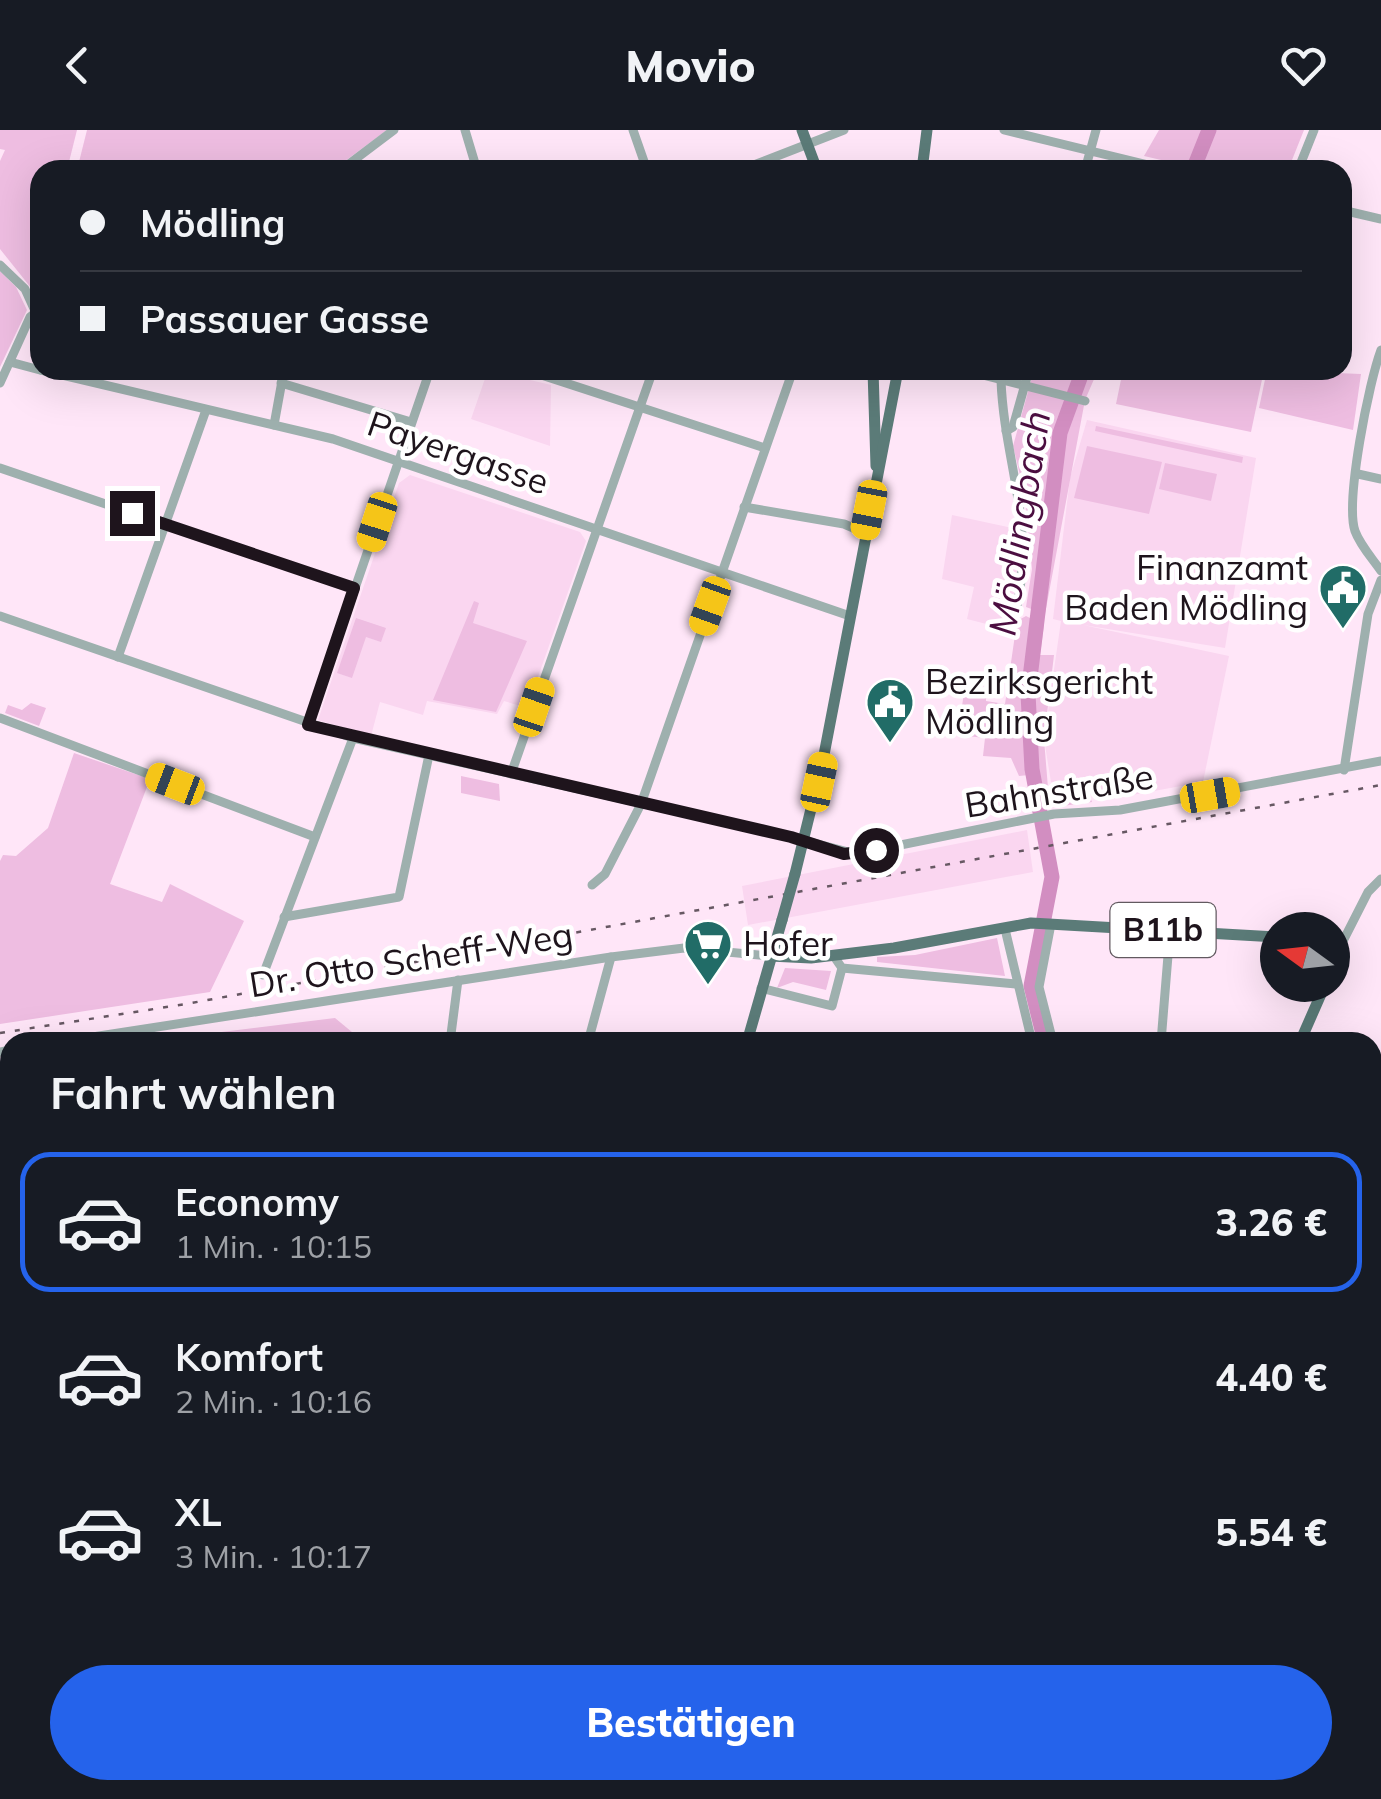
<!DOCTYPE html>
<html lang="de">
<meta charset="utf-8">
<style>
:root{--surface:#171b24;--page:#242831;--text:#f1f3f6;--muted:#9ea1a6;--line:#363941;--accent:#2563eb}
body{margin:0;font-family:Mulish,sans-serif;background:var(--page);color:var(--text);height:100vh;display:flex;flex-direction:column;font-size:38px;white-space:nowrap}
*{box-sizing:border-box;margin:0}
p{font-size:32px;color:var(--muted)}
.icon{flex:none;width:55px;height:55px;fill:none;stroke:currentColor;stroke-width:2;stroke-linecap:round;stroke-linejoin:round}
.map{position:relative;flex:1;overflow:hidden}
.sheet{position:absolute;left:0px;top:902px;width:1382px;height:768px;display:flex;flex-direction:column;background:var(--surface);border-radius:30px 30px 0 0;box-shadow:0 10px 40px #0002}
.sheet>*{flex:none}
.hud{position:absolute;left:30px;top:30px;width:1322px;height:220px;border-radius:30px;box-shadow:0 10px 40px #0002;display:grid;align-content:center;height:220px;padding:0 50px;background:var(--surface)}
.needle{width:65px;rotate:285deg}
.controls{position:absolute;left:1260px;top:782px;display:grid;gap:20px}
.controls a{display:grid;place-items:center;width:90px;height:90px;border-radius:50%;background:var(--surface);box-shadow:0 10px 40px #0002;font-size:50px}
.end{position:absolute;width:45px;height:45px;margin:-22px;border:12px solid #1e141c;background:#fff;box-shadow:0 0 0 5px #fff}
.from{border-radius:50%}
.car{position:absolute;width:30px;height:60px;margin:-30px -15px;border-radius:12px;box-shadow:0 0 8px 2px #0007;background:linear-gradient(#f5c518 24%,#345 0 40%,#f5c518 0 76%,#345 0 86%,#f5c518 0)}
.hud b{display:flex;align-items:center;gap:35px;height:95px;font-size:38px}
.hud b+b{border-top:2px solid var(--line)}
.hud i{width:25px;height:25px;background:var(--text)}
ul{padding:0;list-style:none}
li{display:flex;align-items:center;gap:30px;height:140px;margin:0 20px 15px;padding:0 30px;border:5px solid transparent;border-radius:30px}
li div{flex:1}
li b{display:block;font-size:38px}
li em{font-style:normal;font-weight:800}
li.on{border-color:var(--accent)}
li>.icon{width:90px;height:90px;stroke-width:1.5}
h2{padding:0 50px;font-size:45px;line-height:120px}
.cta{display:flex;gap:20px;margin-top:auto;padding:20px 50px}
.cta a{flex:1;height:115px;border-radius:60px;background:var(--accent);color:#fff;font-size:40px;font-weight:800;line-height:115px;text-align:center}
header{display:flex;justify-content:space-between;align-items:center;height:130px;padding:0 50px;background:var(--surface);font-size:45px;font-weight:800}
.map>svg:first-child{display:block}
.built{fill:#fad6f0}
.green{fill:#eebde1}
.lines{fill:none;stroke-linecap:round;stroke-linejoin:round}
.river{stroke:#d28ec1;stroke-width:15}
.minor{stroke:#9eb0ae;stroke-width:9}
.major{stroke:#5b7b78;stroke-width:11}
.rail{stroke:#675863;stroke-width:2.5;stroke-dasharray:5 10;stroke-linecap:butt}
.major-bridge{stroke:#5b7b78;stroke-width:11}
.route{stroke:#1e141c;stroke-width:12}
.labels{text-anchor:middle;stroke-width:9;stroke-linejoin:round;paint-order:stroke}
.shield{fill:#fff;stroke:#625a60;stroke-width:2.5}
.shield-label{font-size:32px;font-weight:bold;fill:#1e141c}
.street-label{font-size:35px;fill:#1e141c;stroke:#fff}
.poi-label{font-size:35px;fill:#1e141c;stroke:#fff;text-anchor:start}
.water-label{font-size:38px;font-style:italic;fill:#4b0e40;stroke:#fff}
</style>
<header><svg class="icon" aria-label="back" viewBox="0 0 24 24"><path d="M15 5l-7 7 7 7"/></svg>Movio<svg class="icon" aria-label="heart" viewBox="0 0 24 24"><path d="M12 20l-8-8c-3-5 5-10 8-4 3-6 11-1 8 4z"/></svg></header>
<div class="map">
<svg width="1381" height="1669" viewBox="0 0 1381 1669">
<rect width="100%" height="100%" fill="#ffe6f8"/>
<g class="built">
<polygon points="488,240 551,255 550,316 471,289"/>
<polygon points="1087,290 1256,328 1225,518 1083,495 1229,526 1203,652 1132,665 1051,652 1044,609 1061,491 1053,489 1070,348"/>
<polygon points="410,345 580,402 586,411 527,578 504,571 497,584 427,571 423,585 380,572 371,606 318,590 399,353"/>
<polygon points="952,385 1017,399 1019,439 1006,499 967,489 974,457 942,449"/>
<polygon points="1027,700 1033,742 748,795 742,756"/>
<polygon points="1165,1660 1210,1660 1210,1669 1164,1669"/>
</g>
<g class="green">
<polygon points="0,0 77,0 67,40 40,40 36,164 0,119 0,31 5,20 0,19"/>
<polygon points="87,0 387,0 333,40 77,40"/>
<polygon points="1159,0 1304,0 1288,40 1204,40 1144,26"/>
<polygon points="0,141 16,157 27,180 0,237"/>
<polygon points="1034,240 1098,240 1085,270 1045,484 1026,477 1032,439 1025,366 1013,316"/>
<polygon points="1123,240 1264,240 1251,302 1116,274"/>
<polygon points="1267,240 1361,244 1353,300 1259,278"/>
<polygon points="1096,296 1243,327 1242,333 1095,301"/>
<polygon points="1087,316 1162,332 1149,384 1074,368"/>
<polygon points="1165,333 1217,344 1211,371 1159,359"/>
<polygon points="474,471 479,473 473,493 527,511 496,582 433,570"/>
<polygon points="1026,486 1044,495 1040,525 1054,525 1044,609 1048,658 1053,663 1090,667 1092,672 1039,679 1029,645 1019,646 1011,628 983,626 985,608 958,605 964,562 986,565 986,571 1005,574 1017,491"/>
<polygon points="356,488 386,498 381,512 366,507 352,548 337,543"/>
<polygon points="31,573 46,578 39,596 5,583 8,575 22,580"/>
<polygon points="74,623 150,649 110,754 162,772 170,754 244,791 210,862 0,894 0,731 3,725 16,726 48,698"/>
<polygon points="461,646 499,654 500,671 461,663"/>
<polygon points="997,808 1005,846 877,832 877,827 915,825"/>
<polygon points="785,838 831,841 826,860 793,852 777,858"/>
<polygon points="335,888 364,912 140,912"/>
<polygon points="1372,1435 1381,1436 1381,1484 1374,1484 1373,1489"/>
<polygon points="1373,1559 1381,1561 1381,1627 1373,1628"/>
<polygon points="790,1660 818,1660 849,1669 787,1669 785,1662"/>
</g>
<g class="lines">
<g class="river">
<polyline points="1193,40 1209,0"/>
<polyline points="1045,912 1031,856 1052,747 1032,639 1028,564 1060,303 1083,240"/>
<polyline points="779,1660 783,1669"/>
</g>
<g class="minor">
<polyline points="465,0 477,40"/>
<polyline points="633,0 647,40"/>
<polyline points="1004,0 1169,40"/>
<polyline points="341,40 394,0"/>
<polyline points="741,40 844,0"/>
<polyline points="1085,40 1096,0"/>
<polyline points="1298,40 1314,0"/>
<polyline points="1342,80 1381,89"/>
<polyline points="0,135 25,159 35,181"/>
<path d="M1381 220C1369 252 1345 371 1355 401 1360 415 1372 428 1381 441"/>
<polyline points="10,232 40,240"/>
<polyline points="41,240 333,309 850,486"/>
<polyline points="526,240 765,318"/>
<polyline points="963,240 1085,271"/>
<path d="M1001 250C1004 331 1035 391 1017 476"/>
<polyline points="0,253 30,187 40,179"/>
<polyline points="281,253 411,292"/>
<polyline points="274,295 284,240"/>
<polyline points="1006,301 1013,297 1029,240"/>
<polyline points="0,338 355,459"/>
<polyline points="1358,344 1381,349"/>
<polyline points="744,377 844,394 865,403"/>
<polyline points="0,486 353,608 791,707 856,724 1054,684 1120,680 1381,631"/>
<polyline points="118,527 206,280"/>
<polyline points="0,588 315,707"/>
<polyline points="308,595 430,240"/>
<polyline points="1344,640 1368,484 1381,450"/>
<polyline points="511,644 653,240"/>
<polyline points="592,755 605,744 641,674 793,240"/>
<polyline points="284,787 399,767 429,625"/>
<polyline points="1051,794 1039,857 1053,912"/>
<polyline points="1005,799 1032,912"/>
<polyline points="1334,821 1340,817 1368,762 1381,749"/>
<polyline points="833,825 842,838 1016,854"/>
<polyline points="263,845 353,608"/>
<polyline points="761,858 832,876 842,838"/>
<polyline points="60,912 611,827 684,818 770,826"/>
<polyline points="450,912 458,850"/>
<polyline points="588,912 611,827"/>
<polyline points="1161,912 1170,801"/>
<polyline points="0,922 10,920"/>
<polyline points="1372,1022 1381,1023"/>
<polyline points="0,1030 10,1047"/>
<polyline points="0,1109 10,1110"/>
<polyline points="1372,1221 1381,1224"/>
<polyline points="0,1255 10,1244"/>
<polyline points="1372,1361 1381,1361"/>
<polyline points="0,1374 10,1376"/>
<polyline points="0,1510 10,1512"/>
<polyline points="1376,1532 1381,1533"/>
<polyline points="1372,1637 1381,1637"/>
<polyline points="416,1660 457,1668 468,1662"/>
<polyline points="858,1660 858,1669"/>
<polyline points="1266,1660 1267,1669"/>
<polyline points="183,1669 185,1660"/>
<polyline points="589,1669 590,1660"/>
</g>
<g class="major">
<polyline points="802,0 817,40"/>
<polyline points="922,40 927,0"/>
<polyline points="873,240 876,336"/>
<polyline points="795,744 823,630 898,240"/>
<polyline points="1332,820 1332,839"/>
<polyline points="770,826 811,828 894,818 1031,793 1278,807"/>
<polyline points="747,912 782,790"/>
<polyline points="1300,912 1325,855"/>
<polyline points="1110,1660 1110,1669"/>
<polyline points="640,1669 641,1660"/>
</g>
<polyline class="rail" points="0,903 186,874 1381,655"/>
<polyline class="major-bridge" points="782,790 795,744"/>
</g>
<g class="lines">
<polyline class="route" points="132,383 354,458 308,595 791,707 844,724 876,720"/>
</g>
<defs>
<g id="civic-pin" transform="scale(2.5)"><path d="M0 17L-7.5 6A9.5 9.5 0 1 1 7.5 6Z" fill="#216c67" stroke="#fff"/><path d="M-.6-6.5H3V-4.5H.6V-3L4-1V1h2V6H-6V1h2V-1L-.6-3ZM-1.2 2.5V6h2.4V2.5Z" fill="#fff"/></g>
<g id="supermarket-pin" transform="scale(2.5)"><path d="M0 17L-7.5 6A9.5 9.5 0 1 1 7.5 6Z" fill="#216c67" stroke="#fff"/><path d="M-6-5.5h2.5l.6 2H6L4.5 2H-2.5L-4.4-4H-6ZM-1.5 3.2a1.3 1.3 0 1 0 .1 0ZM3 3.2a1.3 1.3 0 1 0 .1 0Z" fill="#fff"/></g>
</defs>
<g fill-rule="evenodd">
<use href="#civic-pin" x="1343" y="458"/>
<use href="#civic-pin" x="890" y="572"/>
<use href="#supermarket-pin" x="708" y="814"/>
</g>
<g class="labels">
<rect class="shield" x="1110.5" y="773" width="105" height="54" rx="8"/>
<g class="shield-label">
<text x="1163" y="811">B11b</text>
</g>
<g class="street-label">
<text transform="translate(458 323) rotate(19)" y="12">Payergasse</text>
<text transform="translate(1059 661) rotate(-9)" y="12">Bahnstraße</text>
<text transform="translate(411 830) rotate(-9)" y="12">Dr. Otto Scheff-Weg</text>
</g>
<g class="poi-label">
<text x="1308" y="450" text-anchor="end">Finanzamt<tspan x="1308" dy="40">Baden Mödling</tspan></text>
<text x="925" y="564">Bezirksgericht<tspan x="925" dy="40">Mödling</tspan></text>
<text x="743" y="826">Hofer</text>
</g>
<g class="water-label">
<text transform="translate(1020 393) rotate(-81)" y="13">Mödlingbach</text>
</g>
</g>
</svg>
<div class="controls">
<a><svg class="needle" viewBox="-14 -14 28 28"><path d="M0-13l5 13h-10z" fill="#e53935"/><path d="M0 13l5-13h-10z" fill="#9ea1a6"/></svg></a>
</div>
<i class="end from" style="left:876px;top:720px"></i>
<i class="end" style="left:132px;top:383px"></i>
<i class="car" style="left:869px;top:380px;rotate:191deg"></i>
<i class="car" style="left:377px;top:392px;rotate:198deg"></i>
<i class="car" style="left:710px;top:476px;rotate:200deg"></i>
<i class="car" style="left:534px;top:577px;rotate:19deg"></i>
<i class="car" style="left:819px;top:652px;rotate:12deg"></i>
<i class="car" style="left:175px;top:654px;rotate:291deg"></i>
<i class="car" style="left:1210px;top:665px;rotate:80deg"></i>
<div class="hud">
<b><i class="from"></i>Mödling</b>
<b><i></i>Passauer Gasse</b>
</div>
<section class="sheet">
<h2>Fahrt wählen</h2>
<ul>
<li class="on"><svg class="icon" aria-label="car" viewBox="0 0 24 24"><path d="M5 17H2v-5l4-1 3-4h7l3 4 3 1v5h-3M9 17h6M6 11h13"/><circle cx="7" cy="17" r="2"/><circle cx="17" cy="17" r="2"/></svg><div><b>Economy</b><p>1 Min. · 10:15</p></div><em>3.26 €</em></li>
<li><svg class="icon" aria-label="car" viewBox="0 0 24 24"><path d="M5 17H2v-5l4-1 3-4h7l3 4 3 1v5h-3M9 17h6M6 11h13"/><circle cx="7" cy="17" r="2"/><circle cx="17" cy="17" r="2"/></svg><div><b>Komfort</b><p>2 Min. · 10:16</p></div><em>4.40 €</em></li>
<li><svg class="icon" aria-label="car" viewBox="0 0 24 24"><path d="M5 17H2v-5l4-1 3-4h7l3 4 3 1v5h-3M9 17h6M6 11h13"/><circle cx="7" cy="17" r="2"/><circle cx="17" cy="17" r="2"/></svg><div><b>XL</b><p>3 Min. · 10:17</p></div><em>5.54 €</em></li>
</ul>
<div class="cta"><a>Bestätigen</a></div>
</section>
</div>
